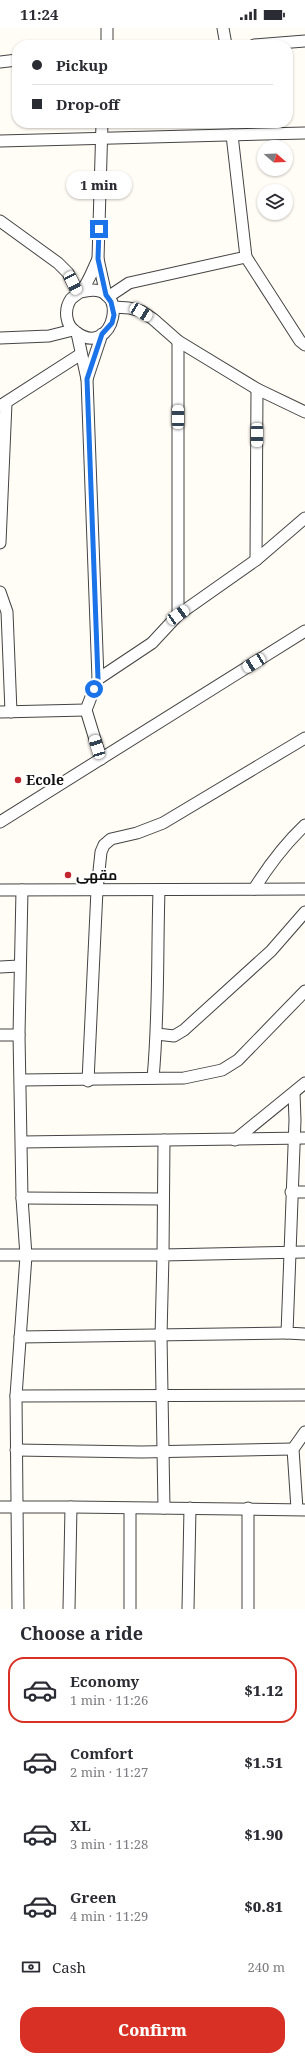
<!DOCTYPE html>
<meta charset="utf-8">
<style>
:root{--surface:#fff;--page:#f7f7f7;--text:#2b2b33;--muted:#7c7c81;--line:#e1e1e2;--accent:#d93025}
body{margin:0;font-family:"Noto Serif",Cairo,serif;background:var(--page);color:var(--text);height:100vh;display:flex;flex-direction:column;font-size:15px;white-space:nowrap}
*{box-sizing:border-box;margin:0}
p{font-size:13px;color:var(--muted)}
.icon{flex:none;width:22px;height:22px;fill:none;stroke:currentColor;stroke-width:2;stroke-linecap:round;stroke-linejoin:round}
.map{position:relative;height:1581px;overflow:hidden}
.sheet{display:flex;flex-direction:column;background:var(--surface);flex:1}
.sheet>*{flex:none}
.banner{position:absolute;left:12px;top:12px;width:281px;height:88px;border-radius:16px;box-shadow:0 1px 3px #0004;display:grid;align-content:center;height:88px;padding:0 20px;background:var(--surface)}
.needle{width:26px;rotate:109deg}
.tools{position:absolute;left:257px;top:112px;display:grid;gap:8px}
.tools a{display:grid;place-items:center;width:36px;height:36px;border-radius:50%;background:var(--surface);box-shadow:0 1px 3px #0004;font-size:20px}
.end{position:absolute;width:18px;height:18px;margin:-9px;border:5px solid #1a73e8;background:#fff;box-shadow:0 0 0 2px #fff}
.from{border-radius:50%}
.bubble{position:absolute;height:28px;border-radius:14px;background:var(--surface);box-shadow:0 1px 3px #0004;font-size:13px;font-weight:800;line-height:28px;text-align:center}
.car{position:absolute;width:12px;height:24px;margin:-12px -6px;border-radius:5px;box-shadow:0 0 3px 1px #0007;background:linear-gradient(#fff 24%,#345 0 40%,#fff 0 76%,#345 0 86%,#fff 0)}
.banner b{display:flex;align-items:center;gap:14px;height:38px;font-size:15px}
.banner b+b{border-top:1px solid var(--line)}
.banner i{width:10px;height:10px;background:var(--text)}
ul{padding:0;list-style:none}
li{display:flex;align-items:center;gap:12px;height:66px;margin:0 8px 6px;padding:0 12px;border:2px solid transparent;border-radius:16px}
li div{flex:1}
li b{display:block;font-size:15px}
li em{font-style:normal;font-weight:800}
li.selected{border-color:var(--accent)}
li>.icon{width:36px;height:36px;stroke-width:1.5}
h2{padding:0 20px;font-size:18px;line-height:48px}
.pay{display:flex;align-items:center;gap:10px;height:44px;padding:0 20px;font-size:15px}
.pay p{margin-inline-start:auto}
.action{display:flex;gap:8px;margin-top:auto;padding:8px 20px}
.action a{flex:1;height:46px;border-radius:16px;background:var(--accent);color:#fff;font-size:16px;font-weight:800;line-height:46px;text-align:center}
.status{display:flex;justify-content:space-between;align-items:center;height:28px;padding:0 20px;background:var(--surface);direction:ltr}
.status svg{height:11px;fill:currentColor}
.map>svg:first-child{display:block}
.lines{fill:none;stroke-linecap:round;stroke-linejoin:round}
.minor-casing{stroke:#444;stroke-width:13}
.minor{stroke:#fff;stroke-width:11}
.route{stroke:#1a73e8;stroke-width:5}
.poi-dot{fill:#c4262e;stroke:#fff;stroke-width:1.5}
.labels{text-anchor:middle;stroke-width:4;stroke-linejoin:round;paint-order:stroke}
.poi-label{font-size:14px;font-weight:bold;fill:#111;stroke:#fff;text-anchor:start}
</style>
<div class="status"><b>11:24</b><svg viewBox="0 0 49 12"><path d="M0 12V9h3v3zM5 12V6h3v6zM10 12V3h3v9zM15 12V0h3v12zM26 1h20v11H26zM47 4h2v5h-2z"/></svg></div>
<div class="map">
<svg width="305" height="1581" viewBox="0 0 305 1581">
<rect width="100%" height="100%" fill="#fffdf5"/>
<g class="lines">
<g class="minor-casing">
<g id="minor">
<polyline points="107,0 107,17"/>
<polyline points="223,0 226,17"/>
<polyline points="254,17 305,13"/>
<polyline points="0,34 17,32"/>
<polyline points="102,95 98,231 106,267"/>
<polyline points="232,107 246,229 300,313 305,317"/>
<polyline points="0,113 305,105"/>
<polyline points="0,193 58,235 68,245 78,265"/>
<path d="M81 264C134 249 114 333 76 304 65 297 64 281 71 271 74 268 78 266 81 263 88 256 93 241 98 231"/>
<polyline points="108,269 129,255 246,229"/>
<polyline points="114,279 129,280 141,283 153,291 178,313 257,361 305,384"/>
<polyline points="77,305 87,351 98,651 86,682 101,731"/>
<polyline points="0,310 49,308 73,302"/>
<polyline points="87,351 102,306"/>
<polyline points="0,378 81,326"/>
<polyline points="0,515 6,375"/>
<polyline points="256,532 257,361"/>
<polyline points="0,564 7,584 11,684"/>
<polyline points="178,587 178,313"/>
<polyline points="98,651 152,615 178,587 256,532 305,490"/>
<polyline points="0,684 86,682"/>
<polyline points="0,794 305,603"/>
<path d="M254 861C269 837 284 817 305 797"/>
<polyline points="0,862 305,861"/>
<polyline points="0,939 19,938"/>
<polyline points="157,1006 174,1008 184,1002 271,923 305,884"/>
<polyline points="0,1007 19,1007"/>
<path d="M153 1050C159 988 157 925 159 863"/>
<polyline points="21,1052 184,1050 222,1042 238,1032 305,963"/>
<polyline points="88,1053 97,862 101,824 104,817 111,811 137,805 163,795 305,710"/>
<polyline points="294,1065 295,1092 287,1305 305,1306"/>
<polyline points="235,1112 305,1055"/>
<polyline points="22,1114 305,1110"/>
<polyline points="291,1164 305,1164"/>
<polyline points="22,1170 163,1171"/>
<polyline points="0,1227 163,1227 164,1112"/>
<polyline points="20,1309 287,1305"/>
<polyline points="16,1368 305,1367"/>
<polyline points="16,1422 142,1424 293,1421"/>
<polyline points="0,1479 71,1479 69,1581"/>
<polyline points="71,1479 305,1482"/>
<polyline points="164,1480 161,1308 163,1227 305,1224"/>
<polyline points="248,1480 248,1581"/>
<polyline points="130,1481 130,1581"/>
<polyline points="297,1481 293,1421 305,1404"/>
<polyline points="18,1581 16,1368 26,1228 22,1170 19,1007 22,862"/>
<polyline points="188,1581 190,1480"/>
</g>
</g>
<use href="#minor" class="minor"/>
</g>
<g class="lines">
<polyline class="route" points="94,661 98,651 87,351 102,306 112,295 114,287 111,274 106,267 98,231 99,201"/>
</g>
<g class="poi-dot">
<circle cx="18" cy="752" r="4"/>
<circle cx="68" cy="847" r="4"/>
</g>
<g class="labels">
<g class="poi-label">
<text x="26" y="757">Ecole</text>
<text x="76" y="852">مقهى</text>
</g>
</g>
</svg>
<div class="tools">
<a><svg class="needle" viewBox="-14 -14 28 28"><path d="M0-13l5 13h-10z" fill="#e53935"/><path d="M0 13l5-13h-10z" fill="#7c7c81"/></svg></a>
<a><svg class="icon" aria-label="layers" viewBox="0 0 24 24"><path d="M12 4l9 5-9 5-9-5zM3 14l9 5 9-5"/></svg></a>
</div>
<i class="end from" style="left:94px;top:661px"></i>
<i class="end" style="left:99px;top:201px"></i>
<div class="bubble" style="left:66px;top:143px;width:66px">1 min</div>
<i class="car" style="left:73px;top:255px;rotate:154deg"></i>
<i class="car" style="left:141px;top:284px;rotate:121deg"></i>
<i class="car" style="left:178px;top:389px;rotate:0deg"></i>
<i class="car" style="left:257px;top:407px;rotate:180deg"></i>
<i class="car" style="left:178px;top:587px;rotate:55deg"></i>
<i class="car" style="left:254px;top:635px;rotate:238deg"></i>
<i class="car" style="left:97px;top:719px;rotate:343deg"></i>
<div class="banner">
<b><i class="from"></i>Pickup</b>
<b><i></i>Drop-off</b>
</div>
</div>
<section class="sheet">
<h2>Choose a ride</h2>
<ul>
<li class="selected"><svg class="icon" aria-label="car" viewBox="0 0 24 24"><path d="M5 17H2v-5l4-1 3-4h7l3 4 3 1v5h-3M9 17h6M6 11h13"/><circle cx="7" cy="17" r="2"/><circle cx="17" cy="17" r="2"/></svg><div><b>Economy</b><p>1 min · 11:26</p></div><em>$1.12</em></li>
<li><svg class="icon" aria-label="car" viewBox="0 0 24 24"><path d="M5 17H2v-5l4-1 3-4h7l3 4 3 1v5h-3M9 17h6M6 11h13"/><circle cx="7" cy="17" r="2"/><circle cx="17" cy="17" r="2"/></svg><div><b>Comfort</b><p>2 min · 11:27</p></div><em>$1.51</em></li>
<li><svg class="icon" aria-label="car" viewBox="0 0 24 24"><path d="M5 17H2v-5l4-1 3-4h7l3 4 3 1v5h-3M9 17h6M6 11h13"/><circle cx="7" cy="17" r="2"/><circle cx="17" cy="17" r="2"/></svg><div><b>XL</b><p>3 min · 11:28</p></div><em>$1.90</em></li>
<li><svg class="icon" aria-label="car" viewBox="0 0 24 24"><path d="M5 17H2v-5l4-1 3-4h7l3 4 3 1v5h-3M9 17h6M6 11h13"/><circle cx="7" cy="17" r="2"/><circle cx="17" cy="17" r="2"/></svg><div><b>Green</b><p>4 min · 11:29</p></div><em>$0.81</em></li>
</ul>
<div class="pay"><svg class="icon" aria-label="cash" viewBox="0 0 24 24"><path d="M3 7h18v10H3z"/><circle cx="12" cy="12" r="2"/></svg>Cash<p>240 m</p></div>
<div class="action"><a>Confirm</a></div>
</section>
